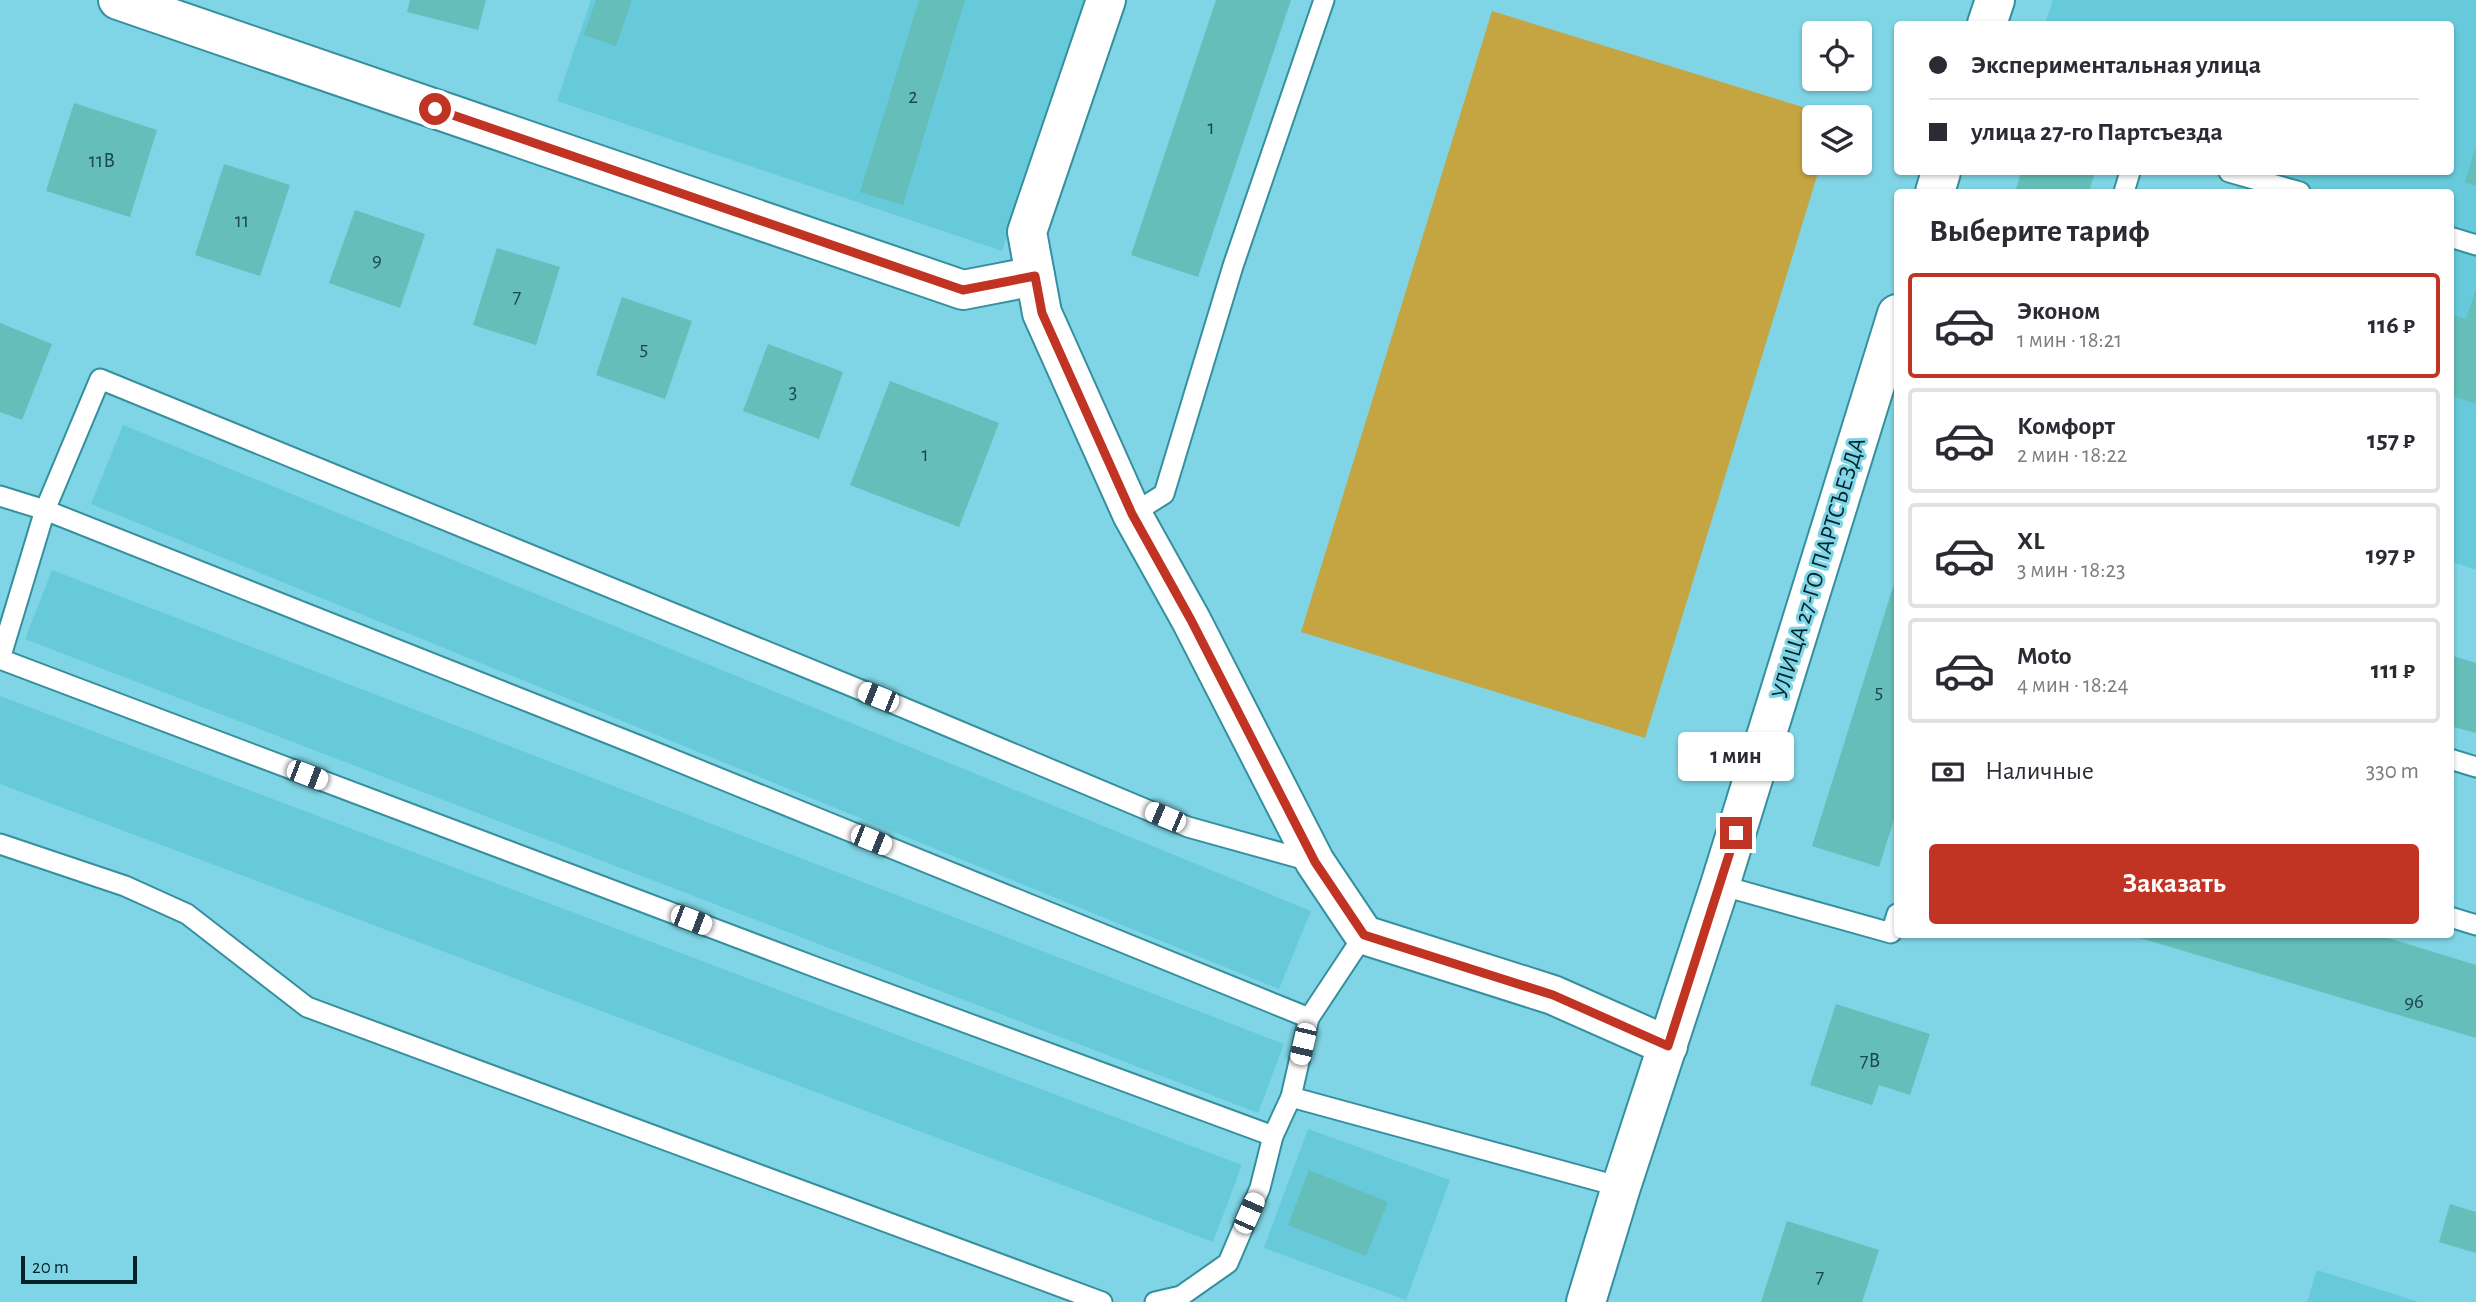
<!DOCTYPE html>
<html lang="ru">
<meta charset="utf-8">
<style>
:root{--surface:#fff;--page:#f2f2f3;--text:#2b2b33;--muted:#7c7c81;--line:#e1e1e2;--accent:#c13424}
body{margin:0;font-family:"Alegreya Sans",sans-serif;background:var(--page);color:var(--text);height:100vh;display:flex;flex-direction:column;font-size:26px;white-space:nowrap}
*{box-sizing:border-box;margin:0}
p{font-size:23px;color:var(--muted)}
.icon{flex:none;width:38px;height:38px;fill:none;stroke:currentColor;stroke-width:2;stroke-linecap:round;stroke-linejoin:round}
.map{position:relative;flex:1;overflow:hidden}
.side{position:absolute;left:1894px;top:189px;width:560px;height:749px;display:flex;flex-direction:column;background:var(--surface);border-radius:7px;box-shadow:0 2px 5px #0004}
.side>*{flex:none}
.hud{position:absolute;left:1894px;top:21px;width:560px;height:154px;border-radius:7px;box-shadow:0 2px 5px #0004;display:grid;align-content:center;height:154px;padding:0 35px;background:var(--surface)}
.controls{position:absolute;left:1802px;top:21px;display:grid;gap:14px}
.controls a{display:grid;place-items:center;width:70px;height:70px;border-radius:7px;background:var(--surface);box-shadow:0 2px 5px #0004;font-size:35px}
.scale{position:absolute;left:21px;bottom:18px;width:116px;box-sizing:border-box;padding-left:7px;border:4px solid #002229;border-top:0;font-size:19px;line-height:24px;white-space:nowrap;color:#002229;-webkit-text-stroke:5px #7fd5e5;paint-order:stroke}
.end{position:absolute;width:32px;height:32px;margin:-16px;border:9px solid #c13424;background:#fff;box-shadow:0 0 0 4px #fff}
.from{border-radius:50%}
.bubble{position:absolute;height:49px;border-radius:7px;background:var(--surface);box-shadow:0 2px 5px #0004;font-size:23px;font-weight:700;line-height:49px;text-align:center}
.car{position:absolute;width:21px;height:42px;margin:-21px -10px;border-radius:9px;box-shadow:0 0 5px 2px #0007;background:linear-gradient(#fff 24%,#345 0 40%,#fff 0 76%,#345 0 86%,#fff 0)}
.hud b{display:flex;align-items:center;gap:24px;height:66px;font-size:26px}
.hud b+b{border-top:2px solid var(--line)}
.hud i{width:18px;height:18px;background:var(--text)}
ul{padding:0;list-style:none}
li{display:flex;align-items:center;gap:21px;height:105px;margin:0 14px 10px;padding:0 21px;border:4px solid var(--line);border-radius:7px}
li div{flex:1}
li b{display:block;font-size:26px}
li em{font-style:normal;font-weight:700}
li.current{border-color:var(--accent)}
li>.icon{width:63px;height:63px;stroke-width:1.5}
h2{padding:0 35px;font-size:32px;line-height:84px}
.pay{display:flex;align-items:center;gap:18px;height:77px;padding:0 35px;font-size:26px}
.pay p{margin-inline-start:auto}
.primary-button{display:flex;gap:14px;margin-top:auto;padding:14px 35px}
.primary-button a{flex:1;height:80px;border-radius:7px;background:var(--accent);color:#fff;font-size:28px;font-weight:700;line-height:80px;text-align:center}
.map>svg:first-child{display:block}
.built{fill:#66cada}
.green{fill:#c5a442}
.building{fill:#65beb9}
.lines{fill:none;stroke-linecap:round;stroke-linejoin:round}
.lane-casing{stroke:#358f9e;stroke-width:23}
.street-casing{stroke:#358f9e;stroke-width:42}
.lane{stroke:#fff;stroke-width:19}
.street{stroke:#fff;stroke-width:38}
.route{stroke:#c13424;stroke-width:9}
.labels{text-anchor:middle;stroke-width:6;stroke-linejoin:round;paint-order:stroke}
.number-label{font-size:21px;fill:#19494d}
.street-label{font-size:24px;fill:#002229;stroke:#7fd5e5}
</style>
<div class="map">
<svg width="2476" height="1302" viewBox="0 0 2476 1302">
<rect width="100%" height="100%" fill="#7fd5e5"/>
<g class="built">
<polygon points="591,0 1087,0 1002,251 557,101"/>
<polygon points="2053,0 2476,0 2476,570 2450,561 2450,192 2235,192 2242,172 2450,172 2450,24 2045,24"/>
<polygon points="123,425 1311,911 1279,989 91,504"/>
<polygon points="52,570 1284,1044 1258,1113 25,639"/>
<polygon points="0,696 1242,1165 1213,1242 0,784"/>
<polygon points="1308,1129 1450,1180 1406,1300 1264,1248"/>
<polygon points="2317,1270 2419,1302 2307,1302"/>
</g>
<polygon class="green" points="1492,11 1835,117 1815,117 1815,163 1821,163 1645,738 1301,632"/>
<g class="building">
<polygon points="410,0 486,0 478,30 407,12"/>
<polygon points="596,0 632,0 616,46 584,35"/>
<polygon points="919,0 965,0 903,205 860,192"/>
<polygon points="1216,0 1291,0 1198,277 1131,255"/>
<polygon points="74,103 157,130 130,217 46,191"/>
<polygon points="2475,149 2476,149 2476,186 2465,182"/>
<polygon points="224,164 290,185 260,276 195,255"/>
<polygon points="2021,172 2095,172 2089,192 2015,192"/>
<polygon points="355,210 425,234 400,308 329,283"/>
<polygon points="497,248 560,267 536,345 473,325"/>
<polygon points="2476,289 2476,404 2450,395 2450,314 2466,319"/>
<polygon points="622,297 692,321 665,399 596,375"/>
<polygon points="0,323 52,344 22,420 0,412"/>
<polygon points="768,344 843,372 819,439 743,411"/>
<polygon points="890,381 999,423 959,527 850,485"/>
<polygon points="1897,574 1897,810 1879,867 1812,846"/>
<polygon points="2450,655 2476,663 2476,733 2450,726"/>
<polygon points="2375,934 2476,965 2476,1038 2130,935"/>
<polygon points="1836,1004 1930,1034 1910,1095 1879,1085 1872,1105 1810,1085"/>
<polygon points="1309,1170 1388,1202 1366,1256 1288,1225"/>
<polygon points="2450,1204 2476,1212 2476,1253 2439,1242"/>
<polygon points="1787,1221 1879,1250 1862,1302 1761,1302"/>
</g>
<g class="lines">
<g class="lane-casing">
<g id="lane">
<polyline points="2229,172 2300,192"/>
<polyline points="2124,192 2130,172"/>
<polyline points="2450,237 2476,245"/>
<polyline points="0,496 45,510 100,379 878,697 1188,827 1314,862"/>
<polyline points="1132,514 1164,494 1233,266 1324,0"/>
<polyline points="2450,759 2476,767"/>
<polyline points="0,844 125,886 187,914 307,1007 1102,1302"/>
<polyline points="1720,885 1891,933 1897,914"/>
<polyline points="2450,917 2476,925"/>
<polyline points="1291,1097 1621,1187"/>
<polyline points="1273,1136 818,968 0,659 45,510 640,746 1309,1018"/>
<polyline points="1155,1302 1181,1296 1228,1263 1260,1188 1273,1136 1291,1097 1309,1018 1364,935"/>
</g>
</g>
<g class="street-casing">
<g id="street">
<polyline points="118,0 963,290 1035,276"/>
<polyline points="1106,0 1027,232 1042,313 1132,514 1191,620 1315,862 1364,935 1553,995 1668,1046"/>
<polyline points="1987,24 1995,0"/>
<polyline points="1935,192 1941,172"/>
<polyline points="1586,1302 1621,1187 1720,885 1897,314"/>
</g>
</g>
<use href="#lane" class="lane"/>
<use href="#street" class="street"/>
</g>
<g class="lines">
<polyline class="route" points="435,109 963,290 1035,276 1042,313 1132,514 1191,620 1315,862 1364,935 1553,995 1668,1046 1736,833"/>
</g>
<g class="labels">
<g class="number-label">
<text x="913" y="103">2</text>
<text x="1211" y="134">1</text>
<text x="102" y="167">11В</text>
<text x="242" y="227">11</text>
<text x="377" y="266">9</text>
<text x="517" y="303">7</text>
<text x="644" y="355">5</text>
<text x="793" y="398">3</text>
<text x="925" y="461">1</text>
<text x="1879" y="698">5</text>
<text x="2414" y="1008">96</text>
<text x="1870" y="1067">7В</text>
<text x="1820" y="1283">7</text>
</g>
<g class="street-label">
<text transform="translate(1818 568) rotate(-73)" y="8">УЛИЦА 27-ГО ПАРТСЪЕЗДА</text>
</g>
</g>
</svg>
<div class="controls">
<a><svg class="icon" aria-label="locate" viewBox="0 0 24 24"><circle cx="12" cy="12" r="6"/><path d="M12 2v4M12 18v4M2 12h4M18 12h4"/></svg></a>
<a><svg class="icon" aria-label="layers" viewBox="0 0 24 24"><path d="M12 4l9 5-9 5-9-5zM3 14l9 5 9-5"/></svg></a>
</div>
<div class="scale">20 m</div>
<i class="end from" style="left:435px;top:109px"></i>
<i class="end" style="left:1736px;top:833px"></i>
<div class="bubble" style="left:1678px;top:732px;width:116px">1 мин</div>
<i class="car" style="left:878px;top:697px;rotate:292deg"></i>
<i class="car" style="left:307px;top:775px;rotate:111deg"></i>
<i class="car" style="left:1165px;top:817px;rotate:293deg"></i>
<i class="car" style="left:871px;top:840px;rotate:112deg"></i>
<i class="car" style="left:691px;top:920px;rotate:111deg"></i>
<i class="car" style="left:1303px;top:1044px;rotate:193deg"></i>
<i class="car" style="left:1249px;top:1213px;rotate:24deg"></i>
<div class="hud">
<b><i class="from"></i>Экспериментальная улица</b>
<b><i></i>улица 27-го Партсъезда</b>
</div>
<section class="side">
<h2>Выберите тариф</h2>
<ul>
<li class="current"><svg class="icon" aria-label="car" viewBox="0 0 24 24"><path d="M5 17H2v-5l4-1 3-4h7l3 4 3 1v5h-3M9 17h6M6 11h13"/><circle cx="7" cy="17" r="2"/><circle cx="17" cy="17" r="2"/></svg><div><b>Эконом</b><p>1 мин · 18:21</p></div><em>116 ₽</em></li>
<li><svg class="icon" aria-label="car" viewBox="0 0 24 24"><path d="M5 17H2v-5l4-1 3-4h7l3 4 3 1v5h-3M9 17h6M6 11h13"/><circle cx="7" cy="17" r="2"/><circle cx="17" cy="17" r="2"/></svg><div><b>Комфорт</b><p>2 мин · 18:22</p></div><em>157 ₽</em></li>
<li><svg class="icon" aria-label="car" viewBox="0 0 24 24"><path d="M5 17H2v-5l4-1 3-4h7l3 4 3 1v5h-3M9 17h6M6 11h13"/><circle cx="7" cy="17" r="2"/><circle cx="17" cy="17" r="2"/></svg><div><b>XL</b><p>3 мин · 18:23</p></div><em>197 ₽</em></li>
<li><svg class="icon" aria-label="car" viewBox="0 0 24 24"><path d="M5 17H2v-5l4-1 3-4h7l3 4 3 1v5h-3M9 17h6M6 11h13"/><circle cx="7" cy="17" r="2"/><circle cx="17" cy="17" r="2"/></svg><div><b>Moto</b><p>4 мин · 18:24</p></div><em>111 ₽</em></li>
</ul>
<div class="pay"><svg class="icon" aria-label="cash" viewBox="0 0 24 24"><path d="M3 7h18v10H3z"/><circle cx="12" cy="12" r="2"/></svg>Наличные<p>330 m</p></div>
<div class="primary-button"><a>Заказать</a></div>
</section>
</div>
